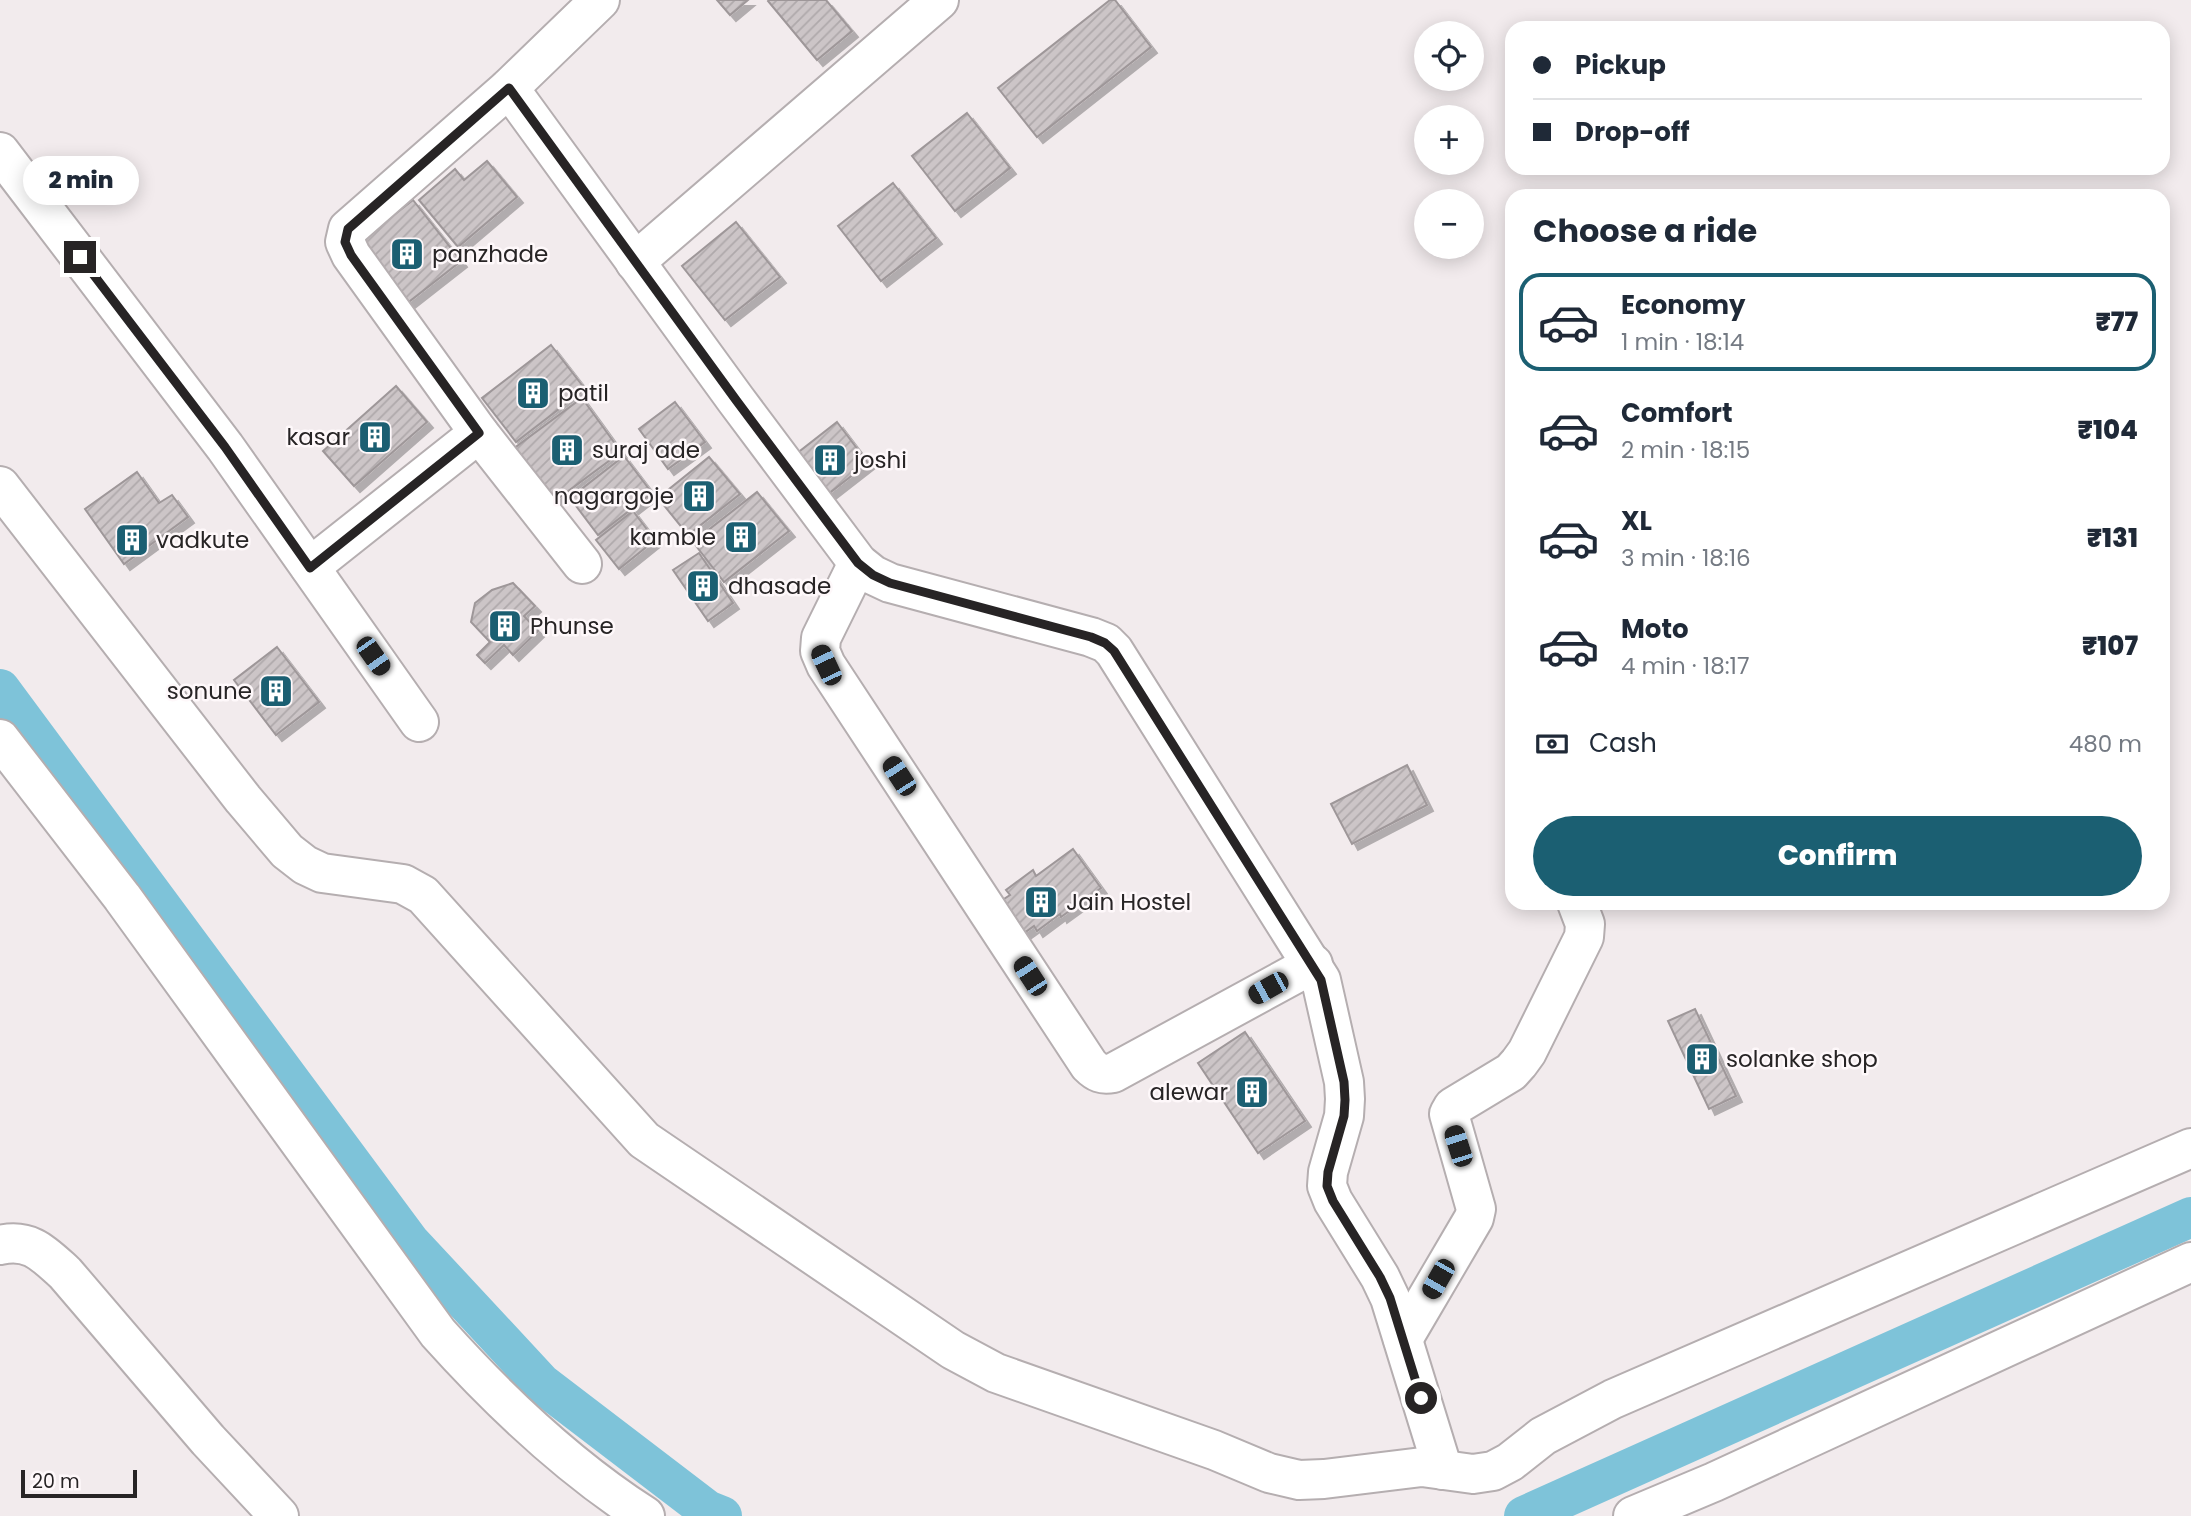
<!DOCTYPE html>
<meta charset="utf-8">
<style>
:root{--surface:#fff;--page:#f6f6f7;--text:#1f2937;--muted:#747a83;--line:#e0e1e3;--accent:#1b5f72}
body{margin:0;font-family:Poppins,sans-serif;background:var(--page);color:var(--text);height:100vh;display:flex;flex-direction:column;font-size:26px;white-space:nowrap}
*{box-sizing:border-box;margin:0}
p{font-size:23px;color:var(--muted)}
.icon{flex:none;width:38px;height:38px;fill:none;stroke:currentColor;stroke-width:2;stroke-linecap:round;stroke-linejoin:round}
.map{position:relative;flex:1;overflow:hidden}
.details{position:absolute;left:1505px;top:189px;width:665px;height:721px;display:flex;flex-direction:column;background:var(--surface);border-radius:21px;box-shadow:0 4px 18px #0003}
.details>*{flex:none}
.guide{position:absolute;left:1505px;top:21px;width:665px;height:154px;border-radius:21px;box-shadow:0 4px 18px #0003;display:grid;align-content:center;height:154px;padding:0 28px;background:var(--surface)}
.buttons{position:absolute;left:1414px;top:21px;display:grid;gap:14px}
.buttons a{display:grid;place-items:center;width:70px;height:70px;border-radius:50%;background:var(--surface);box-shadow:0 4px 18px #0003;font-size:35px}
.scale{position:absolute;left:21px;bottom:18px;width:116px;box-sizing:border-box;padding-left:7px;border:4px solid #272425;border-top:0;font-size:19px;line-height:24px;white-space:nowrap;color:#272425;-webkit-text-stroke:5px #fef8fa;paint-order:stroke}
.end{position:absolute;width:32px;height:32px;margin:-16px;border:9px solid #272425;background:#fff;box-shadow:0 0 0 4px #fff}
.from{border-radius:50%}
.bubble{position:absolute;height:49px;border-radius:24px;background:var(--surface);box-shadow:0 4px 18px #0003;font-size:23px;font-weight:800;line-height:49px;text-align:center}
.car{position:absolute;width:21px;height:42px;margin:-21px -10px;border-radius:9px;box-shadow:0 0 5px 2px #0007;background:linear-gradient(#222 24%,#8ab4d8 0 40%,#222 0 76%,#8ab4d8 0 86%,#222 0)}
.guide b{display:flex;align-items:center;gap:24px;height:66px;font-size:26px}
.guide b+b{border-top:2px solid var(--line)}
.guide i{width:18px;height:18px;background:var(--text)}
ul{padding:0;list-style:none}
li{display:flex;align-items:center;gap:21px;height:98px;margin:0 14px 10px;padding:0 14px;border:4px solid transparent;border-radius:21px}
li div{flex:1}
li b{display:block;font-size:26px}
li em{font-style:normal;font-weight:800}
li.active{border-color:var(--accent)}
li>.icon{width:63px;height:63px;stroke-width:1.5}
h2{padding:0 28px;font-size:32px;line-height:84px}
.pay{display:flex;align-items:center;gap:18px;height:77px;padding:0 28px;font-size:26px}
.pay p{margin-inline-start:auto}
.button{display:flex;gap:14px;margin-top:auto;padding:14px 28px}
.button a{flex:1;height:80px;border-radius:42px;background:var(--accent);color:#fff;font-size:28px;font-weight:800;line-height:80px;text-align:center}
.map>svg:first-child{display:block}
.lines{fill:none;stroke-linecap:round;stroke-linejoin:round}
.canal{stroke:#7ec3d9;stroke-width:40}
.building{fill:url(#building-hatch);stroke:#9e9799;stroke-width:2;filter:url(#shadow)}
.minor-casing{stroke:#b5aeb0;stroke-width:42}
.minor{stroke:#fff;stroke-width:38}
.route{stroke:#272425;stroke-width:9}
.labels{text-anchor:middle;stroke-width:5;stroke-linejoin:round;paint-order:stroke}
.poi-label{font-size:23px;fill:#272425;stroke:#fef8fa;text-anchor:start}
</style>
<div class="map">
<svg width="2191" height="1516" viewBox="0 0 2191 1516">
<defs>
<pattern id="building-hatch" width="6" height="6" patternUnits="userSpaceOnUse" patternTransform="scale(1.75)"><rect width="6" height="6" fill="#ccc5c7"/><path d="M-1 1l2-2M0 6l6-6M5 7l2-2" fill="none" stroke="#afa9ab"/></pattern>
<filter id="shadow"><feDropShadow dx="6" dy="6" stdDeviation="0" flood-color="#0004"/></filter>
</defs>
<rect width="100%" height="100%" fill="#f2ebed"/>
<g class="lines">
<g class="canal">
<polyline points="0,689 409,1241 542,1384 707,1510 722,1516"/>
<polyline points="1524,1516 2191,1217"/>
</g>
</g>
<g class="building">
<polygon points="717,0 748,0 730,15"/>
<polygon points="769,0 826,0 852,31 817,60 768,1"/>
<polygon points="1110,0 1115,0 1151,47 1037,137 998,88"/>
<polygon points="967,113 1010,168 955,211 912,156"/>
<polygon points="487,161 517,197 458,247 419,200 455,169 464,180"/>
<polygon points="893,183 936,238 881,281 838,226"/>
<polygon points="413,200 461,261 401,308 353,247"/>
<polygon points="736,222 780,277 725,320 682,266"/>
<polygon points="551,345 585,389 516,442 482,398"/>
<polygon points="396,386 427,422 354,486 323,451"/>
<polygon points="582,398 621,452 552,503 513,449"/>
<polygon points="675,402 705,442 668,469 639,429"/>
<polygon points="837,422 868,463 823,498 791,458"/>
<polygon points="624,456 652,493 598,535 570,498"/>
<polygon points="709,457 740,494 688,535 658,498"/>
<polygon points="137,472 159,503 172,495 188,517 124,564 85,509"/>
<polygon points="757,492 789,531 724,582 693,542"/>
<polygon points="633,511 655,540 619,569 596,540"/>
<polygon points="699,553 733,603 708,621 673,570"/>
<polygon points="513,583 535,606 524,616 538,631 513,655 504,645 485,663 477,655 490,642 471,622 475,603 492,590"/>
<polygon points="277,647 319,702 276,735 234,680"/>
<polygon points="1407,765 1427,805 1352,844 1331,804"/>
<polygon points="1073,849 1101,888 1061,917 1060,914 1037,931 1034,926 1013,941 990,908 1010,895 1006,890 1033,870 1036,876"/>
<polygon points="1695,1009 1736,1096 1709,1109 1668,1021"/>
<polygon points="1245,1032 1305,1121 1258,1153 1198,1063"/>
</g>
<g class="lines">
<g class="minor-casing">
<g id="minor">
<polyline points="509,88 736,400 858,563 873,575 890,583 1091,637 1106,643 1114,651 1321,980 1344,1082 1345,1099 1344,1116 1328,1172 1327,1186 1333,1201 1380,1277 1390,1298 1443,1470"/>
<polyline points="0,152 225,447 419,722"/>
<polyline points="635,262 939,0"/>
<polyline points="0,486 243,799 287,851 305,865 322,873 403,884 423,895 644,1140 953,1350 996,1373 1214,1450 1269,1473 1299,1480 1324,1479 1422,1467 1473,1474 1493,1471 1510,1462 1543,1436 1613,1399 2191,1148"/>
<path d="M858 563 821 638 820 651 826 665 1089 1065C1097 1073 1102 1075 1113 1073L1313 964"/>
<polyline points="582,564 479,433 351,255 345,242 348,229 509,88 600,0"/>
<polyline points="310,567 479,433"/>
<path d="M0 739 122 897 438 1333C500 1402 567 1466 645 1516"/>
<path d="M0 1245C30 1238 44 1254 65 1273L208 1440 279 1516"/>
<polyline points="1403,1339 1474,1218 1476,1209 1449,1114 1453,1107 1511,1072 1519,1063 1527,1052 1584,937 1585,924 1577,903"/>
<polyline points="1633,1516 1714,1482 2191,1262"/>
</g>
</g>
<use href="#minor" class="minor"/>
</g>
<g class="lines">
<polyline class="route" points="80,257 225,447 310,568 479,433 351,255 345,242 348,229 509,88 736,400 858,563 873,575 890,583 1091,637 1105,643 1114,651 1321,980 1344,1082 1345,1100 1344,1116 1328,1172 1327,1186 1333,1201 1380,1277 1390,1298 1421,1398"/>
</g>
<defs>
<g id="building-square" transform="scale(1.75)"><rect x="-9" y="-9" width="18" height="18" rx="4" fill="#1b5f72" stroke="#fef8fa"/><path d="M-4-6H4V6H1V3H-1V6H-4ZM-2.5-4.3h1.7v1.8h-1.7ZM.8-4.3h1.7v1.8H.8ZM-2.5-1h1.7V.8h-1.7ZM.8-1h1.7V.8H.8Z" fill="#fff"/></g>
</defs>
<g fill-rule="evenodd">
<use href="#building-square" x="407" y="254"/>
<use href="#building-square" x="533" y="393"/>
<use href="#building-square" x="375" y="437"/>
<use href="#building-square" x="567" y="450"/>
<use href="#building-square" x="830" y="460"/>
<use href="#building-square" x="699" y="496"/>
<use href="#building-square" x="741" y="537"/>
<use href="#building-square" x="132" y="540"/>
<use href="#building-square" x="703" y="586"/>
<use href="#building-square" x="505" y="626"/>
<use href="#building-square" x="276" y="691"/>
<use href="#building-square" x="1041" y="902"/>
<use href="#building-square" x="1702" y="1059"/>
<use href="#building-square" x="1252" y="1092"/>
</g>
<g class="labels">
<g class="poi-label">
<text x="432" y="262">panzhade</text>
<text x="558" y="401">patil</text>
<text x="350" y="445" text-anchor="end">kasar</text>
<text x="592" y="458">suraj ade</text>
<text x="854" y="468">joshi</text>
<text x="674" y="504" text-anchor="end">nagargoje</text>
<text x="716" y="545" text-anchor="end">kamble</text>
<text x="156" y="548">vadkute</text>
<text x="728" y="594">dhasade</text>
<text x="530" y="634">Phunse</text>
<text x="252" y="699" text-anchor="end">sonune</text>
<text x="1066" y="910">Jain Hostel</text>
<text x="1726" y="1067">solanke shop</text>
<text x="1228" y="1100" text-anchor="end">alewar</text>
</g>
</g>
</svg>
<div class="buttons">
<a><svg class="icon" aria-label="locate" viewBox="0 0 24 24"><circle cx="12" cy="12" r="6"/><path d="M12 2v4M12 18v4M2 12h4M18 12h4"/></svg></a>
<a>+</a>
<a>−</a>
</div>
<div class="scale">20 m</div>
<i class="end from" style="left:1421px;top:1398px"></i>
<i class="end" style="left:80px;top:257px"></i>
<div class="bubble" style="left:23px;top:156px;width:116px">2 min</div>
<i class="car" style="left:373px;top:656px;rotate:145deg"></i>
<i class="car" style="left:826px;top:665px;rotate:335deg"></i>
<i class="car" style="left:899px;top:776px;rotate:327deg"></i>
<i class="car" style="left:1030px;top:976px;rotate:327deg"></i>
<i class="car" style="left:1268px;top:988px;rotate:241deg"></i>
<i class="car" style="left:1458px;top:1146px;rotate:342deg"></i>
<i class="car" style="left:1438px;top:1279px;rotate:210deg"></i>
<div class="guide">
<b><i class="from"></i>Pickup</b>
<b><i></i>Drop-off</b>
</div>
<section class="details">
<h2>Choose a ride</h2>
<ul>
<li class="active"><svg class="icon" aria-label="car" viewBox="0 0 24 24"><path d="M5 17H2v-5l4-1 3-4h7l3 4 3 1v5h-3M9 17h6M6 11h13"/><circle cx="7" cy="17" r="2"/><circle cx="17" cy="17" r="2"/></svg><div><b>Economy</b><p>1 min · 18:14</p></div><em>₹77</em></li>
<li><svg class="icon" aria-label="car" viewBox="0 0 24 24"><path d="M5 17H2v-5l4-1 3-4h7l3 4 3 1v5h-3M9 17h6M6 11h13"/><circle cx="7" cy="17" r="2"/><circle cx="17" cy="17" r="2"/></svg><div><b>Comfort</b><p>2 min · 18:15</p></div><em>₹104</em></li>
<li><svg class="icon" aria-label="car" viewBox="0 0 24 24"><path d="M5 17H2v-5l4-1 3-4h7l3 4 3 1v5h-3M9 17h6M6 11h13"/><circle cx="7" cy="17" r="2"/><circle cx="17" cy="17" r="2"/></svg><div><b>XL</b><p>3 min · 18:16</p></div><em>₹131</em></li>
<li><svg class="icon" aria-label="car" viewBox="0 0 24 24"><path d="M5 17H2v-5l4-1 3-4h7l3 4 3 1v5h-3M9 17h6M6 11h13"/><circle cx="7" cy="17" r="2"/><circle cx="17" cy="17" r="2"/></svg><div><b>Moto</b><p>4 min · 18:17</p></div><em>₹107</em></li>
</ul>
<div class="pay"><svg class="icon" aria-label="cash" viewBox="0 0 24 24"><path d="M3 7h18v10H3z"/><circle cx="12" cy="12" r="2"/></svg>Cash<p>480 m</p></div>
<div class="button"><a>Confirm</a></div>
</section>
</div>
